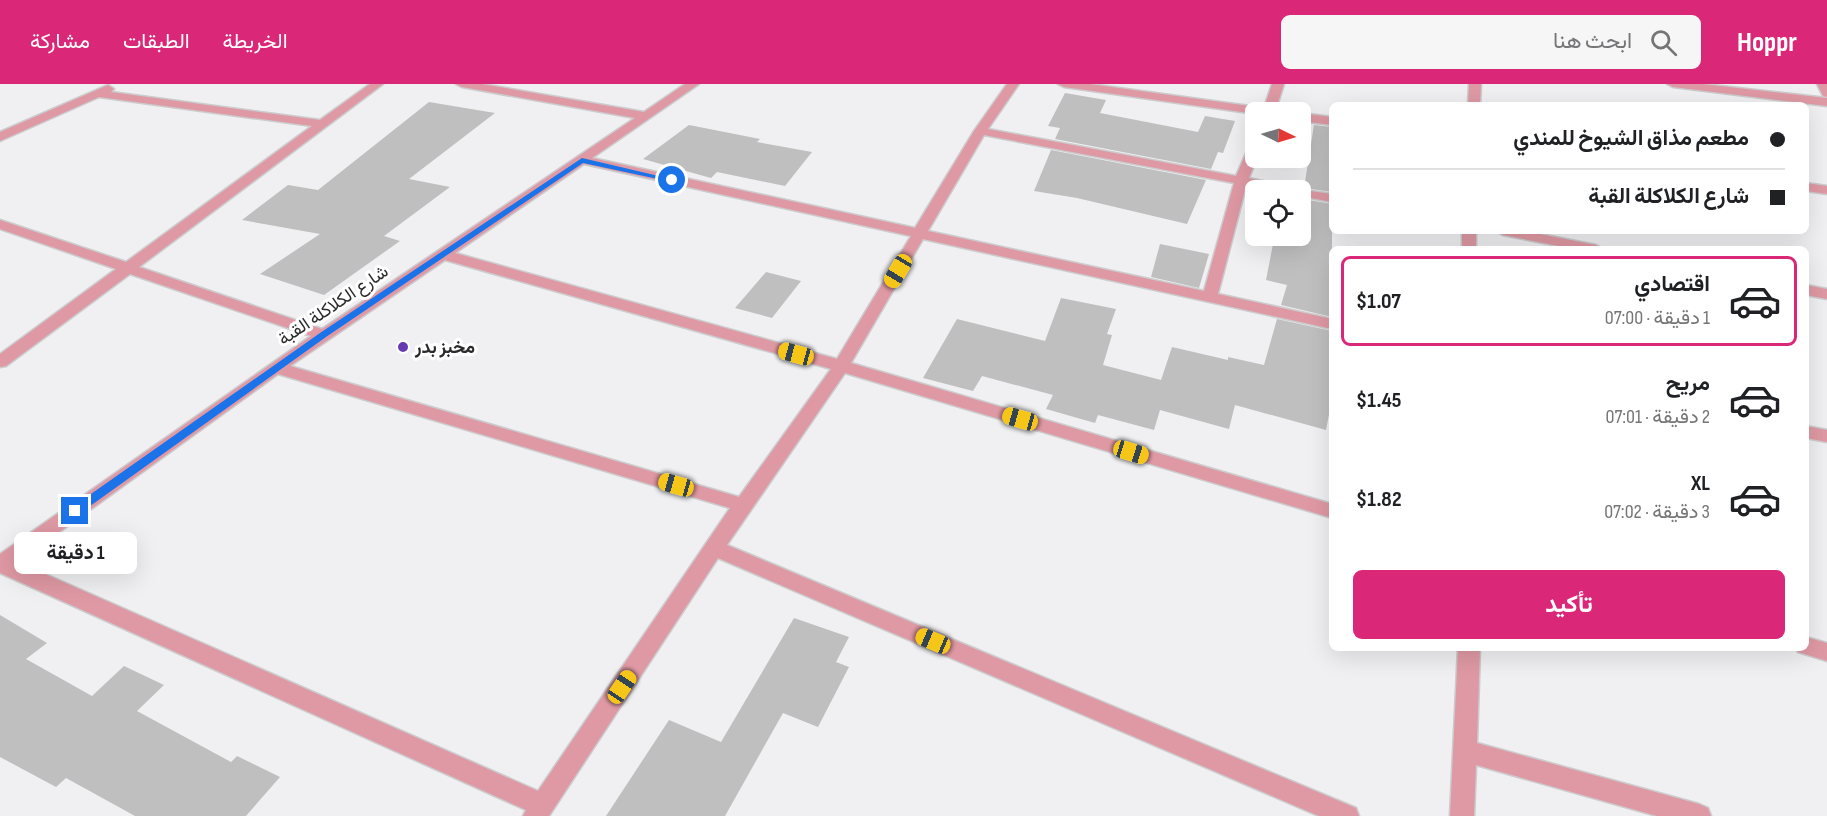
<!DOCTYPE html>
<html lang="ar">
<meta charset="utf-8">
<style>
:root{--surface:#fff;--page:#f6f6f6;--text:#202124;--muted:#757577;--line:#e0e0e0;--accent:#db2777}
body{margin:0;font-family:"Sofia Sans Condensed",Vazirmatn,sans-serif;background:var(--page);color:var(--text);direction:rtl;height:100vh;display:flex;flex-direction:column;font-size:22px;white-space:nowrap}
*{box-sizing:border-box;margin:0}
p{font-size:20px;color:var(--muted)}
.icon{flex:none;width:33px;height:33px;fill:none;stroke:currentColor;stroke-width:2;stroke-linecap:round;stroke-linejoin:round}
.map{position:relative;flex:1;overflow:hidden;direction:ltr}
.details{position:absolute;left:1329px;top:162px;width:480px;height:405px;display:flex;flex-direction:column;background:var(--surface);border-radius:9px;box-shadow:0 6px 24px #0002;direction:rtl}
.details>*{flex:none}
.hud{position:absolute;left:1329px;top:18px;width:480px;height:132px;border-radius:9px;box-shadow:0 6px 24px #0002;direction:rtl;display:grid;align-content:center;height:132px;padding:0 24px;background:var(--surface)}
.needle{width:39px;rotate:95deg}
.fabs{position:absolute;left:1245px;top:18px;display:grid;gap:12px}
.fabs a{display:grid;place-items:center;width:66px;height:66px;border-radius:9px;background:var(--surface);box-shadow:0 6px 24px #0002;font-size:30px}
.end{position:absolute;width:27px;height:27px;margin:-14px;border:8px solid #1a73e8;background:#fff;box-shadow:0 0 0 3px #fff}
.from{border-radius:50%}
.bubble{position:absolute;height:42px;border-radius:9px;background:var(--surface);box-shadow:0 6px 24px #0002;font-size:20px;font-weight:700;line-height:42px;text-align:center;direction:rtl}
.car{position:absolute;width:18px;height:36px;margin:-18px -9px;border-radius:8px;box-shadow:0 0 4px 2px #0007;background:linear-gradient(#f5c518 24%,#345 0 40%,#f5c518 0 76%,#345 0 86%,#f5c518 0)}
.hud b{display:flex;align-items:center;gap:21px;height:57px;font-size:22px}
.hud b+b{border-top:2px solid var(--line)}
.hud i{width:15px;height:15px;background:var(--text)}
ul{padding:10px 0 0;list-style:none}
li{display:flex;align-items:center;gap:18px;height:90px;margin:0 12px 9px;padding:0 12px;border:3px solid transparent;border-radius:9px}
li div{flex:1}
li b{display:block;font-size:22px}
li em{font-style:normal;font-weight:700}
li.selected{border-color:var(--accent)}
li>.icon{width:54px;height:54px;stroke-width:1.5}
.cta{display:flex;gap:12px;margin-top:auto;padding:12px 24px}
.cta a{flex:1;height:69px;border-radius:9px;background:var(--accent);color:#fff;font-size:24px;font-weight:700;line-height:69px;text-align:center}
header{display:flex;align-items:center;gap:36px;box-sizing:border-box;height:84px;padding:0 30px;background:var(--accent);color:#fff}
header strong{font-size:28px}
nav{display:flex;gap:33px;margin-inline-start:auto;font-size:21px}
.search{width:420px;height:54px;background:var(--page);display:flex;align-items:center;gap:15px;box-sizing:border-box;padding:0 21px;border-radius:9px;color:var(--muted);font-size:22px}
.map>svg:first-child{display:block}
.building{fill:#bfbfc0}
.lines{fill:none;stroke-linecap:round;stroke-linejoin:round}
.minor-casing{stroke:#ccccce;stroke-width:3}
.minor{fill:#df99a4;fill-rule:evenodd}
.route{fill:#1a73e8}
.poi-dot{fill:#673ab2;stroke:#fff;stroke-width:2}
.labels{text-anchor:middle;stroke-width:6;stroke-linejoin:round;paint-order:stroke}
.street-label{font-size:18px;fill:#2a2a2a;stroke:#fff}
.poi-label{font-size:18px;font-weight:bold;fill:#2a2a2a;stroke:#fff;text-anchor:start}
</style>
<header>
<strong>Hoppr</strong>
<div class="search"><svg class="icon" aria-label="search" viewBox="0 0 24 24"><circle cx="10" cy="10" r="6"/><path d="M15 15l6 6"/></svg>ابحث هنا</div>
<nav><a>الخريطة</a><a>الطبقات</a><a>مشاركة</a></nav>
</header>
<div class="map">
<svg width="1827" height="732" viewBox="0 0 1827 732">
<rect width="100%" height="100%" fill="#f0f0f2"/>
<g class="building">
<polygon points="1065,9 1106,16 1100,29 1198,48 1205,32 1235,37 1223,69 1218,68 1211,85 1055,55 1060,44 1048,42"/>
<polygon points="429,18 495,29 409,95 450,103 384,152 400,157 324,211 260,190 320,150 242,136 288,101 318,106"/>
<polygon points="689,41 760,55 757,58 812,68 785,102 717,88 711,94 643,75"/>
<polygon points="1314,41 1332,43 1332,108 1304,104"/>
<polygon points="1051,66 1206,96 1187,140 1077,114 1034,107"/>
<polygon points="1303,115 1332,120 1332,233 1281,221 1287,201 1266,196 1274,155 1300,160"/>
<polygon points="1160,160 1209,170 1199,204 1151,193"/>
<polygon points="766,188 801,197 772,234 735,224"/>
<polygon points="1061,214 1116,225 1107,250 1112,251 1103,281 1161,296 1172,263 1228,276 1228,273 1264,281 1277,235 1332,247 1332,315 1326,346 1235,321 1229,345 1160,326 1154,346 1098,331 1095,339 1046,325 1053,311 982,292 973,307 923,294 957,235 1045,257"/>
<polygon points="0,531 47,559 26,575 92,612 124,582 164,601 137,627 231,678 237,672 280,693 246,732 135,732 66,694 56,703 0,673"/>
<polygon points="794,534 849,553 836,578 849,583 818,643 783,629 725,732 606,732 669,636 721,658"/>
</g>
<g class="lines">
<g class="minor-casing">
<g id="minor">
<path d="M370 0H383L139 183 322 245 635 34 462 3 456 0H482L644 28 685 0H699L592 74 915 144 974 47 1007 0H1019L988 45 1236 92 1250 60 1256 56 1257 74 1249 94 1296 105 1332 110V118L1300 112V106H1271L1246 102 1218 210 1332 235V245L923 155 851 279 1332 420V434L845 289 727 461 1356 724 1359 732H1319L718 474 549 732H523L526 726 0 489V470L311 252 130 190 6 282 0 283V270L116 185 0 145V136L126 178 312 42 99 13 0 57V48L108 1 114 5 111 8 320 36ZM984 51 1234 99 1204 207 928 147ZM584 80 911 152 837 275 455 169ZM445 176 831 285 739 413 290 282ZM278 290 730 424 538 707 18 478Z"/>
<polygon points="1058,0 1090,0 1264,24 1272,0 1284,0 1275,28 1256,30 1064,3"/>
<polygon points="1469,0 1481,0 1480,21 1468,21"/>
<polygon points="1667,0 1703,0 1827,14 1827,22 1673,3"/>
<polygon points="1817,0 1827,0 1827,13 1823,12"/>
<polygon points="1300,29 1332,33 1332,41 1300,37"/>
<polygon points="1806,99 1827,102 1827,110 1806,107"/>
<rect x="1462" y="147" width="14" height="18"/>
<polygon points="1496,147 1525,147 1596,161 1603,165 1574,165 1503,151"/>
<polygon points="1806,201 1827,205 1827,215 1806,211"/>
<polygon points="1806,342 1827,346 1827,358 1806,354"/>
<polygon points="1806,553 1827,559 1827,577 1798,568 1796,564 1806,564"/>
<polygon points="1458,564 1480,564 1477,659 1699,720 1708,724 1711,732 1657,732 1476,681 1474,732 1450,732"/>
</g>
</g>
<use href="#minor" class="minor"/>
</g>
<polygon class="route" points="582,74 676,96 672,98 583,79 326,253 79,430 71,430 71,424 320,249"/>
<circle class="poi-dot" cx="403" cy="263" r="6"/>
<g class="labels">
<g class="street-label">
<text transform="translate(333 221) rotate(-34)" y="6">شارع الكلاكلة القبة</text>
</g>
<g class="poi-label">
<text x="415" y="269">مخبز بدر</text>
</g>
</g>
</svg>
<div class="fabs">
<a><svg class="needle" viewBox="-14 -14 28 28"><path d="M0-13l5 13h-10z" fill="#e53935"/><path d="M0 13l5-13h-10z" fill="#757577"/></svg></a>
<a><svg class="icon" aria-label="locate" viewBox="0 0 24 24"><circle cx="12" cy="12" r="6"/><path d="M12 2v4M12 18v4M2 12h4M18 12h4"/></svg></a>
</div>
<i class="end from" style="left:672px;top:96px"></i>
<i class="end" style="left:75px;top:427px"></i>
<div class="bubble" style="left:14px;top:448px;width:123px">1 دقيقة</div>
<i class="car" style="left:898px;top:187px;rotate:211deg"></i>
<i class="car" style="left:796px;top:270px;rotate:285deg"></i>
<i class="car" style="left:1020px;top:335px;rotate:286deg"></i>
<i class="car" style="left:1131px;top:368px;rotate:107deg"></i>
<i class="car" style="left:676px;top:401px;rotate:286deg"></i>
<i class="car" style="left:933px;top:557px;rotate:293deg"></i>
<i class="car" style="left:622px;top:603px;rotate:34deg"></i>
<div class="hud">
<b><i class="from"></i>مطعم مذاق الشيوخ للمندي</b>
<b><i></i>شارع الكلاكلة القبة</b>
</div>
<section class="details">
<ul>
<li class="selected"><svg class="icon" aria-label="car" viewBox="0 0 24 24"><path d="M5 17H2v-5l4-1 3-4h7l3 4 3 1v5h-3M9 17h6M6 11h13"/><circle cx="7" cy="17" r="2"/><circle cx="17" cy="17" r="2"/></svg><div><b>اقتصادي</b><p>1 دقيقة · 07:00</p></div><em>$1.07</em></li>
<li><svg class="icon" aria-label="car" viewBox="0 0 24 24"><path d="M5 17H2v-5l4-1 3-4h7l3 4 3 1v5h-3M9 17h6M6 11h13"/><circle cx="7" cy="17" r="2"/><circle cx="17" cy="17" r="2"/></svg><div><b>مريح</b><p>2 دقيقة · 07:01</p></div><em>$1.45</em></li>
<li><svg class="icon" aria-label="car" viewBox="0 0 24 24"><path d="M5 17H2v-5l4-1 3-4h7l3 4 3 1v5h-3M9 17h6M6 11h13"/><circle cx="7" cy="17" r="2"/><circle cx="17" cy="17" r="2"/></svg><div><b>XL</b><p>3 دقيقة · 07:02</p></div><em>$1.82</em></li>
</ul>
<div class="cta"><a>تأكيد</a></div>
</section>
</div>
